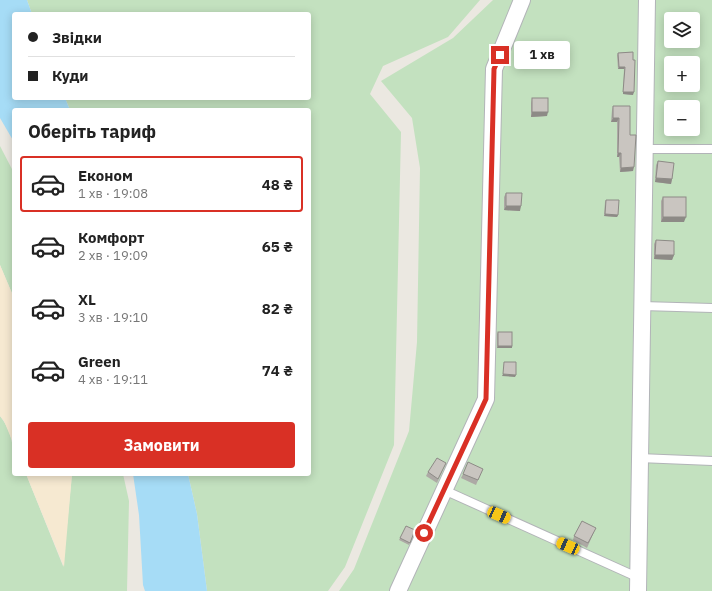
<!DOCTYPE html>
<html lang="uk">
<meta charset="utf-8">
<style>
:root{--surface:#fff;--page:#f2f2f2;--text:#222;--muted:#767676;--line:#e0e0e0;--accent:#d93025}
body{margin:0;font-family:"IBM Plex Sans",sans-serif;background:var(--page);color:var(--text);height:100vh;display:flex;flex-direction:column;font-size:15px;white-space:nowrap}
*{box-sizing:border-box;margin:0}
p{font-size:13px;color:var(--muted)}
.icon{flex:none;width:22px;height:22px;fill:none;stroke:currentColor;stroke-width:2;stroke-linecap:round;stroke-linejoin:round}
.map{position:relative;flex:1;overflow:hidden}
.side{position:absolute;left:12px;top:108px;width:299px;height:368px;display:flex;flex-direction:column;background:var(--surface);border-radius:4px;box-shadow:0 2px 10px #0003}
.side>*{flex:none}
.hud{position:absolute;left:12px;top:12px;width:299px;height:88px;border-radius:4px;box-shadow:0 2px 10px #0003;display:grid;align-content:center;height:88px;padding:0 16px;background:var(--surface)}
.fabs{position:absolute;left:664px;top:12px;display:grid;gap:8px}
.fabs a{display:grid;place-items:center;width:36px;height:36px;border-radius:4px;background:var(--surface);box-shadow:0 2px 10px #0003;font-size:20px}
.end{position:absolute;width:18px;height:18px;margin:-9px;border:5px solid #d93025;background:#fff;box-shadow:0 0 0 2px #fff}
.from{border-radius:50%}
.bubble{position:absolute;height:28px;border-radius:4px;background:var(--surface);box-shadow:0 2px 10px #0003;font-size:13px;font-weight:800;line-height:28px;text-align:center}
.car{position:absolute;width:12px;height:24px;margin:-12px -6px;border-radius:5px;box-shadow:0 0 3px 1px #0007;background:linear-gradient(#f5c518 24%,#345 0 40%,#f5c518 0 76%,#345 0 86%,#f5c518 0)}
.hud b{display:flex;align-items:center;gap:14px;height:38px;font-size:15px}
.hud b+b{border-top:1px solid var(--line)}
.hud i{width:10px;height:10px;background:var(--text)}
ul{padding:0;list-style:none}
li{display:flex;align-items:center;gap:12px;height:56px;margin:0 8px 6px;padding:0 8px;border:2px solid transparent;border-radius:4px}
li div{flex:1}
li b{display:block;font-size:15px}
li em{font-style:normal;font-weight:800}
li.on{border-color:var(--accent)}
li>.icon{width:36px;height:36px;stroke-width:1.5}
h2{padding:0 16px;font-size:18px;line-height:48px}
.cta{display:flex;gap:8px;margin-top:auto;padding:8px 16px}
.cta a{flex:1;height:46px;border-radius:4px;background:var(--accent);color:#fff;font-size:16px;font-weight:800;line-height:46px;text-align:center}
.map>svg:first-child{display:block}
.green{fill:#c3e1bf;fill-rule:evenodd}
.sand{fill:#f6e9d1}
.water{fill:#a6dcf6}
.lines{fill:none;stroke-linecap:round;stroke-linejoin:round}
.lane-casing{stroke:#b2b4b8;stroke-width:10}
.street-casing{stroke:#b2b4b8;stroke-width:18}
.lane{stroke:#fff;stroke-width:8}
.street{stroke:#fff;stroke-width:16}
.wall{fill:#ada9a5}
.shaded-wall{fill:#8d8a86}
.building{fill:#c9c5c0;stroke:#8d8a86}
.route{stroke:#d93025;stroke-width:5}
</style>
<div class="map">
<svg width="712" height="591" viewBox="0 0 712 591">
<rect width="100%" height="100%" fill="#ebe8e1"/>
<g class="green">
<polygon points="27,0 480,0 448,37 383,66 370,94 401,132 394,445 345,567 328,591 207,591 197,514 188,474 309,474 309,110 70,110 65,98 309,98 309,14 32,14"/>
<path d="M493 0H712V591H339L354 569 409 431 417 342 420 168 412 118 381 81 453 38ZM671 19H693V41H671ZM671 63H693V85H671ZM671 107H693V129H671Z"/>
<polygon points="0,146 14,173 14,298 0,265"/>
<path d="M0 416C14 434 14 452 14 474H26L63 566 72 474H123L129 501 127 591H0Z"/>
</g>
<g class="sand">
<polygon points="0,265 14,298 14,445 4,421 0,416"/>
<polygon points="26,474 72,474 64,567"/>
</g>
<g class="water">
<polygon points="0,0 27,0 32,14 14,14 14,98 65,98 70,110 14,110 14,142 0,118"/>
<polygon points="133,474 188,474 197,514 207,591 145,591 143,585 139,515"/>
</g>
<g class="lines">
<g class="lane-casing">
<g id="lane">
<polyline points="645,149 712,149"/>
<polyline points="642,306 712,308"/>
<polyline points="639,458 712,461"/>
<polyline points="444,490 637,577"/>
</g>
</g>
<g class="street-casing">
<g id="street">
<polyline points="398,591 486,399 494,69 522,0"/>
<polyline points="638,591 647,0"/>
</g>
</g>
<use href="#lane" class="lane"/>
<use href="#street" class="street"/>
</g>
<g class="wall">
<polygon points="633,52 633,95 623,94 624,69 618,69 617,55 618,53"/>
<polygon points="532,98 547,116 531,117 531,103"/>
<polygon points="613,106 630,135 633,171 620,172 619,157 617,157 617,122 611,122 612,110"/>
<polygon points="658,161 672,179 671,184 655,182 656,165"/>
<polygon points="506,193 520,211 504,210 504,197"/>
<polygon points="663,197 684,222 661,222 661,201"/>
<polygon points="606,200 618,215 617,217 604,216 605,202"/>
<polygon points="656,240 674,255 672,260 654,259 654,244"/>
<polygon points="498,332 512,346 512,348 497,348 497,334"/>
<polygon points="446,463 437,483 426,476 428,472"/>
<polygon points="481,473 476,485 461,478 463,474"/>
<polygon points="415,530 409,545 399,540 400,538"/>
<polygon points="594,532 587,548 573,540 574,536"/>
</g>
<g class="shaded-wall">
<polygon points="619,67 625,67 624,69 618,69"/>
<polygon points="623,92 634,92 633,95 623,94"/>
<polygon points="532,112 548,112 547,116 531,117"/>
<polygon points="613,118 619,118 617,122 611,122"/>
<polygon points="618,153 621,153 619,157 617,157"/>
<polygon points="634,167 633,171 620,172 621,168"/>
<polygon points="656,178 672,179 671,184 655,182"/>
<polygon points="506,206 521,206 520,211 504,210"/>
<polygon points="605,214 618,215 617,217 604,216"/>
<polygon points="663,217 686,217 684,222 661,222"/>
<polygon points="655,255 674,255 672,260 654,259"/>
<polygon points="498,346 512,346 512,348 497,348"/>
<polygon points="503,374 516,375 515,377 502,376"/>
</g>
<g class="building">
<polygon points="633,52 633,60 635,60 634,92 623,92 625,67 619,67 618,53"/>
<rect x="532" y="98" width="16" height="14"/>
<polygon points="613,106 630,106 630,135 636,135 634,167 621,168 621,153 618,153 619,118 613,118"/>
<polygon points="658,161 674,163 672,179 656,178"/>
<polygon points="506,193 522,193 521,206 506,206"/>
<rect x="663" y="197" width="23" height="20"/>
<polygon points="606,200 619,200 618,215 605,214"/>
<polygon points="656,240 674,241 674,255 655,255"/>
<rect x="498" y="332" width="14" height="14"/>
<polygon points="504,362 516,362 516,375 503,374"/>
<polygon points="437,458 446,463 438,479 428,472"/>
<polygon points="468,462 483,469 478,480 463,474"/>
<polygon points="582,521 596,528 588,543 574,536"/>
<polygon points="406,526 415,530 410,543 400,538"/>
</g>
<g class="lines">
<polyline class="route" points="424,533 486,399 494,69 500,55"/>
</g>
</svg>
<div class="fabs">
<a><svg class="icon" aria-label="layers" viewBox="0 0 24 24"><path d="M12 4l9 5-9 5-9-5zM3 14l9 5 9-5"/></svg></a>
<a>+</a>
<a>−</a>
</div>
<i class="end from" style="left:424px;top:533px"></i>
<i class="end" style="left:500px;top:55px"></i>
<div class="bubble" style="left:514px;top:41px;width:56px">1 хв</div>
<i class="car" style="left:499px;top:515px;rotate:114deg"></i>
<i class="car" style="left:568px;top:546px;rotate:294deg"></i>
<div class="hud">
<b><i class="from"></i>Звідки</b>
<b><i></i>Куди</b>
</div>
<section class="side">
<h2>Оберіть тариф</h2>
<ul>
<li class="on"><svg class="icon" aria-label="car" viewBox="0 0 24 24"><path d="M5 17H2v-5l4-1 3-4h7l3 4 3 1v5h-3M9 17h6M6 11h13"/><circle cx="7" cy="17" r="2"/><circle cx="17" cy="17" r="2"/></svg><div><b>Економ</b><p>1 хв · 19:08</p></div><em>48 ₴</em></li>
<li><svg class="icon" aria-label="car" viewBox="0 0 24 24"><path d="M5 17H2v-5l4-1 3-4h7l3 4 3 1v5h-3M9 17h6M6 11h13"/><circle cx="7" cy="17" r="2"/><circle cx="17" cy="17" r="2"/></svg><div><b>Комфорт</b><p>2 хв · 19:09</p></div><em>65 ₴</em></li>
<li><svg class="icon" aria-label="car" viewBox="0 0 24 24"><path d="M5 17H2v-5l4-1 3-4h7l3 4 3 1v5h-3M9 17h6M6 11h13"/><circle cx="7" cy="17" r="2"/><circle cx="17" cy="17" r="2"/></svg><div><b>XL</b><p>3 хв · 19:10</p></div><em>82 ₴</em></li>
<li><svg class="icon" aria-label="car" viewBox="0 0 24 24"><path d="M5 17H2v-5l4-1 3-4h7l3 4 3 1v5h-3M9 17h6M6 11h13"/><circle cx="7" cy="17" r="2"/><circle cx="17" cy="17" r="2"/></svg><div><b>Green</b><p>4 хв · 19:11</p></div><em>74 ₴</em></li>
</ul>
<div class="cta"><a>Замовити</a></div>
</section>
</div>
